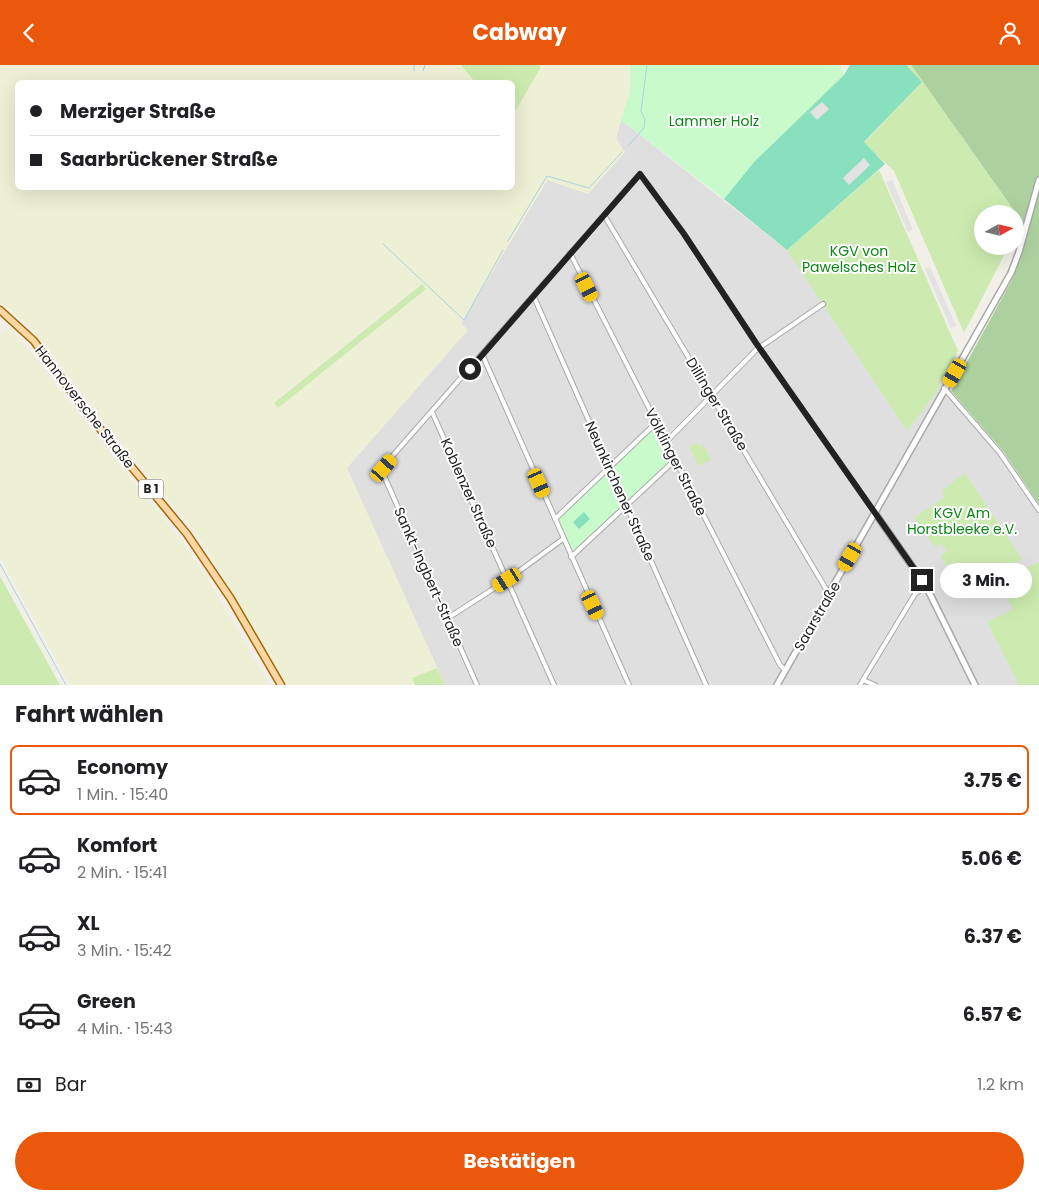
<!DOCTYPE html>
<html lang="de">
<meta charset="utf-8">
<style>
:root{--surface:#fff;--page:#f6f6f6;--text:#202124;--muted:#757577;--line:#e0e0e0;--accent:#ea580c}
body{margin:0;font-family:Poppins,sans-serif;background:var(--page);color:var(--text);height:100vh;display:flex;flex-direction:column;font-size:19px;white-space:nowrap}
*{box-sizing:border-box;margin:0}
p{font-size:16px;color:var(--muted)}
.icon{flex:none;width:28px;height:28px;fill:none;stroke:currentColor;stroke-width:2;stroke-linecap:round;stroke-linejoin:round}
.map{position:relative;height:620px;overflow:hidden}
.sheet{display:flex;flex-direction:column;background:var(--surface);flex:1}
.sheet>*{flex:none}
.hud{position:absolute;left:15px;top:15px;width:500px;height:110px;border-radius:8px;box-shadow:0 5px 20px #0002;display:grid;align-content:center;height:110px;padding:0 15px;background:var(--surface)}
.needle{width:32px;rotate:82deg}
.buttons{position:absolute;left:974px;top:140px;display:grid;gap:10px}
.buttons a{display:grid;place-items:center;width:50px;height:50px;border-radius:50%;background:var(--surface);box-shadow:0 5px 20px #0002;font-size:25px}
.end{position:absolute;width:22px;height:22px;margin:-11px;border:6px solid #222;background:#fff;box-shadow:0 0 0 2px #fff}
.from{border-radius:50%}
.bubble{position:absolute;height:35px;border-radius:18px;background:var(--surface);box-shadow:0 5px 20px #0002;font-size:16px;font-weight:700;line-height:35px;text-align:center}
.car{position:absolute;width:15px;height:30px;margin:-15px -8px;border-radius:6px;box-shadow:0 0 4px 1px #0007;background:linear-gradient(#f5c518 24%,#345 0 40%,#f5c518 0 76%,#345 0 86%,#f5c518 0)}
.hud b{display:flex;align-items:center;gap:18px;height:48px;font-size:19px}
.hud b+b{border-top:1px solid var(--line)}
.hud i{width:12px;height:12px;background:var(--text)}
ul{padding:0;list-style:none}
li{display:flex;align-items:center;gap:15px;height:70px;margin:0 10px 8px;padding:0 5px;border:2px solid transparent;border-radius:8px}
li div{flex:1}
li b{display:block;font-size:19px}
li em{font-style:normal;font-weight:700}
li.selected{border-color:var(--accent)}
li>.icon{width:45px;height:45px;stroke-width:1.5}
h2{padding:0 15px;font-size:22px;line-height:60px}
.pay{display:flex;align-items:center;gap:12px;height:55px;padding:0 15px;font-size:19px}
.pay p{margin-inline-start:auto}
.cta{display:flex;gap:10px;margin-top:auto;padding:10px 15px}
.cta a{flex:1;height:58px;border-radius:30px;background:var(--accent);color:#fff;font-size:20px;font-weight:700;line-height:58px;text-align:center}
header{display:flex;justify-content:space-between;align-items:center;height:65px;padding:0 15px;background:var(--accent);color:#fff;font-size:22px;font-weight:700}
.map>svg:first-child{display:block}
.residential{fill:#e0dfdf}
.farmland{fill:#eef0d5;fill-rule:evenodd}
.grass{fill:#cdebb0}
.forest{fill:#add19e}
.park{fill:#c8facc}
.pitch{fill:#88e0be}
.parking{fill:#e2e2e2}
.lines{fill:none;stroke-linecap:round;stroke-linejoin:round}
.stream{stroke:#aad3df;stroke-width:1}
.minor-casing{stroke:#a9a9a9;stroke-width:6}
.tertiary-casing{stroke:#a9a9a9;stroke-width:8}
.primary-casing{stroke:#a06b00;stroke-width:9}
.minor{stroke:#fff;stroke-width:4}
.tertiary{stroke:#fff;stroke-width:5}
.primary{stroke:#fcd6a4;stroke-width:6}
.route{stroke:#222;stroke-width:6}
.labels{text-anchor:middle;stroke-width:4;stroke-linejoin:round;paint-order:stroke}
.shield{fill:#fff;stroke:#646464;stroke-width:1}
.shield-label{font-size:12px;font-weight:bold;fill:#222}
.park-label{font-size:14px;fill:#0c8416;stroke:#fff}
.street-label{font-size:14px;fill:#222;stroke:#fff}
</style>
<header><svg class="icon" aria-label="back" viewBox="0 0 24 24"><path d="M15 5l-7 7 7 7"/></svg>Cabway<svg class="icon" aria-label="person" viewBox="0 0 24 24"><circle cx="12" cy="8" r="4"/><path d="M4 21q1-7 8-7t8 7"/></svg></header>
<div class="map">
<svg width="1039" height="620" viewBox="0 0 1039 620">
<rect width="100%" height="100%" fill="#f2efe9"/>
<polygon class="residential" points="621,55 787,185 911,361 942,317 1003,386 1039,439 1039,620 445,620 346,403 467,265 461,259 548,114 616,73"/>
<g class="farmland">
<path d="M0 0H630V26L616 73 625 87 588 129 547 115 461 258 468 265 347 403 445 620H287L200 472 110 365 47 282 21 253 0 237ZM18 18H512V122H18ZM421 219 426 224 274 338V337Z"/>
<polygon points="9,262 33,289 53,317 180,474 208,514 269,620 70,620 0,492 0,269"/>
</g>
<g class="grass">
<polygon points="461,0 538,0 541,2 513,50 512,18 475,17"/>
<polygon points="906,0 911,0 1022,157 1015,171 1015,149 982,149 982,181 1009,181 964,268 894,106 864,78 922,17"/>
<polygon points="879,105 958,286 933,332 907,366 787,185"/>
<polygon points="422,219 426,224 278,343 274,338"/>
<polygon points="697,377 699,381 703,379 711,395 699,401 689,382"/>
<polygon points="965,408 1022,494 1004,503 1008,511 1039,497 1039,620 1019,620 987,557 1013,544 1001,522 977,534 959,499 949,504 940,491 947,486 941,478 935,482 914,453 945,432 942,425"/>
<polygon points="0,510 1,513 60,620 0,620"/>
<polygon points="437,603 445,620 415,620 412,613"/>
</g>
<polygon class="forest" points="911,0 1039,0 1039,439 1003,386 951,326 1013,213 1028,165"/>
<g class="park">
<polygon points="630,0 840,0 844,10 755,96 724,134 621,55 630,26"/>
<polygon points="656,358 675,395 571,492 555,454"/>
</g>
<g class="pitch">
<polygon points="850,0 906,0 922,17 864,77 885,99 787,185 724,134 755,96 844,10"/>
<polygon points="584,447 590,454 579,464 573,457"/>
</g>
<g class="parking">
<polygon points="822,37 829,44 817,55 810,47"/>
<polygon points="864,93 870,100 849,120 843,113"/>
<polygon points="892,115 913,165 908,167 886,117"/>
<polygon points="930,202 956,261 951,263 925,204"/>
</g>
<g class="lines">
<g class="stream">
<polyline points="414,0 414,6"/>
<polyline points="423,6 425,0"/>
<polyline points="628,81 644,63 645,54 641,46 647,0"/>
<polyline points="508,176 547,111 589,123 622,87"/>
<polyline points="383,179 464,255 503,185"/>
<polyline points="0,499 66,620"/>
</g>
<g class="minor-casing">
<g id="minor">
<polyline points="604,150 829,529"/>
<polyline points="570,188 780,600 785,605"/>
<polyline points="534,232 706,620"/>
<polyline points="482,289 629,620"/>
<polyline points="944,323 1000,388 1039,445"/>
<polyline points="432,347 554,620"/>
<polyline points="666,377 756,285 823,239"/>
<polyline points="555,454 656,358"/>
<polyline points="571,492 675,395"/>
<polyline points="448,553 507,515 563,474"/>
<polyline points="863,615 875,620"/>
<polyline points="477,620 381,404 640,109 684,169 756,278 875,448"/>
<polyline points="860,620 915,529 926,521"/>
</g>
</g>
<g class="tertiary-casing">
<g id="tertiary">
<polyline points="875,448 926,521 975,620"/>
<polyline points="777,620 1011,208 1019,187 1039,115"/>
</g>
</g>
<g class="primary-casing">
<polyline id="primary" points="0,245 34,276 87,348 187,469 231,534 281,620"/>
</g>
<use href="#minor" class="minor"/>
<use href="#tertiary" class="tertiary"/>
<use href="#primary" class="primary"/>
</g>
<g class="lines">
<polyline class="route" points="470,304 640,109 684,169 756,278 922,515"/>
</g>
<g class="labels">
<rect class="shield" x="138.5" y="414.5" width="25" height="19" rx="4"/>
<g class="shield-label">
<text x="151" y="428">B 1</text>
</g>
<g class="park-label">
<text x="714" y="61">Lammer Holz</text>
<text x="859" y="191">KGV von<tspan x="859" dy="16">Pawelsches Holz</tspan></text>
<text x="962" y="453">KGV Am<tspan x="962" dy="16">Horstbleeke e.V.</tspan></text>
</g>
<g class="street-label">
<text transform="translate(717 339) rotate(59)" y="5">Dillinger Straße</text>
<text transform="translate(85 342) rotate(52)" y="5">Hannoversche Straße</text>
<text transform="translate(676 397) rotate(63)" y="5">Völklinger Straße</text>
<text transform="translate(620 426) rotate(66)" y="5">Neunkirchener Straße</text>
<text transform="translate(469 428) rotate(66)" y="5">Koblenzer Straße</text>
<text transform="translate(429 512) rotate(66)" y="5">Sankt-Ingbert-Straße</text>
<text transform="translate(817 551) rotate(-60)" y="5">Saarstraße</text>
</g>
</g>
</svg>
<div class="buttons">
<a><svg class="needle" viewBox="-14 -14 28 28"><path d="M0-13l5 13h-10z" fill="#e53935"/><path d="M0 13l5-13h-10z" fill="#757577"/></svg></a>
</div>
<i class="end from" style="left:470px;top:304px"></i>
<i class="end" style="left:922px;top:515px"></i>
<div class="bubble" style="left:940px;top:498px;width:92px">3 Min.</div>
<i class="car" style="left:587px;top:222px;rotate:153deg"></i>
<i class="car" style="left:955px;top:308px;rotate:210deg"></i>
<i class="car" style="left:384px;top:403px;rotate:41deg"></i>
<i class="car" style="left:539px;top:418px;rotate:156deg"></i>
<i class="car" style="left:850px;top:492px;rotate:210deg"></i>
<i class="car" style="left:507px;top:515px;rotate:238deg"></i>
<i class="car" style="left:593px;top:540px;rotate:155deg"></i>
<div class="hud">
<b><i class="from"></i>Merziger Straße</b>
<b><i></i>Saarbrückener Straße</b>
</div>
</div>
<section class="sheet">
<h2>Fahrt wählen</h2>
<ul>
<li class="selected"><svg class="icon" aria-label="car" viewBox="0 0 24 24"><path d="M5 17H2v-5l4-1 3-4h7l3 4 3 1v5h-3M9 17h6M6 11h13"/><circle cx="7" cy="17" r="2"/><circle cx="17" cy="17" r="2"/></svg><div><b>Economy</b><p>1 Min. · 15:40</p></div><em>3.75 €</em></li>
<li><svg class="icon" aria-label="car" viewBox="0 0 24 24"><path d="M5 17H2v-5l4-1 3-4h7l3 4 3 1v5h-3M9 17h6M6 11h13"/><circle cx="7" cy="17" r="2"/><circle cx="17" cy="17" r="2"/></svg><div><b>Komfort</b><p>2 Min. · 15:41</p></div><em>5.06 €</em></li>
<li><svg class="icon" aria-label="car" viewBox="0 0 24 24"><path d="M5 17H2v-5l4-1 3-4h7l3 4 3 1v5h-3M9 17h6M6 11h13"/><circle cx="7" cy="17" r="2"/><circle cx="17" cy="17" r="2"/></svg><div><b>XL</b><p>3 Min. · 15:42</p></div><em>6.37 €</em></li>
<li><svg class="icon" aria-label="car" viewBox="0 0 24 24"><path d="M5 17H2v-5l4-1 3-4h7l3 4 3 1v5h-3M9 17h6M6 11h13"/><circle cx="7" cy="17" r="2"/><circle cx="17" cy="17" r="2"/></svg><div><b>Green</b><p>4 Min. · 15:43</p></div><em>6.57 €</em></li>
</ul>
<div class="pay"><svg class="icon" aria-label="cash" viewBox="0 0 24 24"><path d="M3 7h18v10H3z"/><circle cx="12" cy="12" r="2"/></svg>Bar<p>1.2 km</p></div>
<div class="cta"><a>Bestätigen</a></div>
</section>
